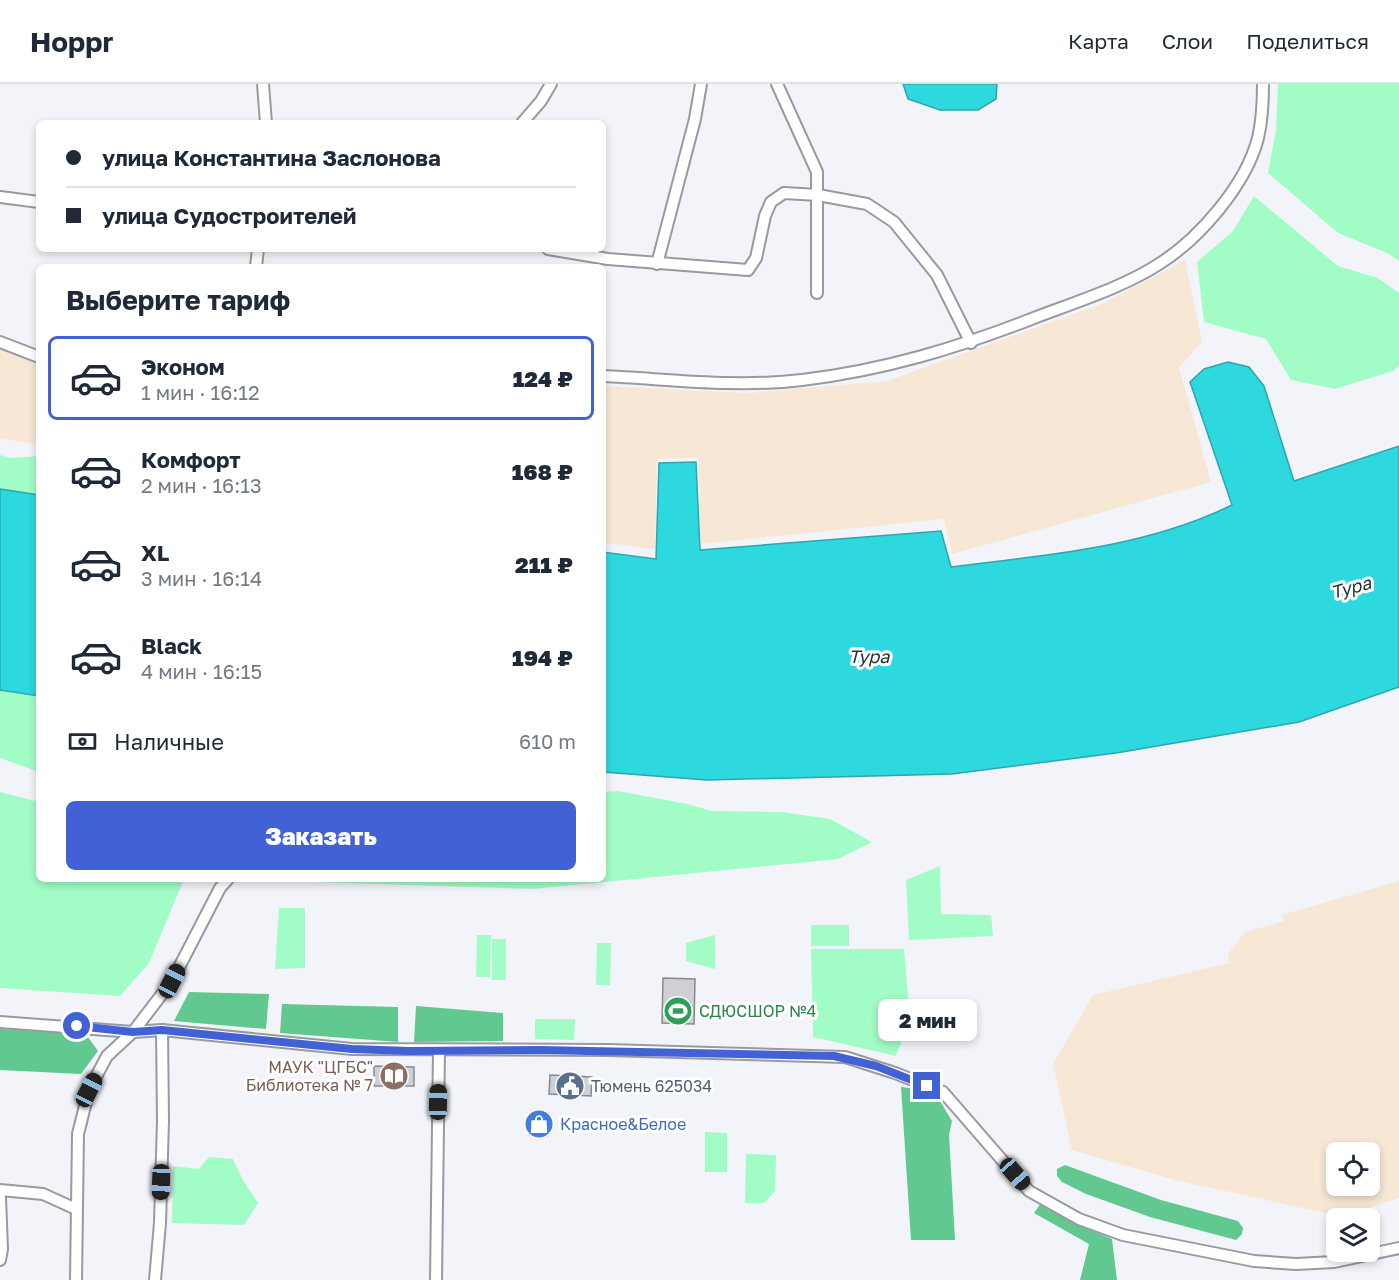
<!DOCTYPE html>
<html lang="ru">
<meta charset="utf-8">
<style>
:root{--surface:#fff;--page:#f2f2f3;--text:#1f2937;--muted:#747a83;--line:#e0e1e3;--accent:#4261d4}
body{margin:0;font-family:"Golos Text",sans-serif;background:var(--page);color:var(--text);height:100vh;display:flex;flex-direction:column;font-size:22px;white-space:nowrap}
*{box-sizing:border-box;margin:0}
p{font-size:20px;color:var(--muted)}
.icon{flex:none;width:33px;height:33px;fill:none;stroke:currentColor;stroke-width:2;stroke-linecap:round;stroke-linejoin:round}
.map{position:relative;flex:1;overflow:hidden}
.sheet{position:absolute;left:36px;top:180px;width:570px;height:618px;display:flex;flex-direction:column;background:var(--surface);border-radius:9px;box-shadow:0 3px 9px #0003}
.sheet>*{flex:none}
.top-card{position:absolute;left:36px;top:36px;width:570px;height:132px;border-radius:9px;box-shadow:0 3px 9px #0003;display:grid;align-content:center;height:132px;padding:0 30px;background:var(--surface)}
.controls{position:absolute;left:1326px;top:1058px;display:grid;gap:12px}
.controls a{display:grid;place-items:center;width:54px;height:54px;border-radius:9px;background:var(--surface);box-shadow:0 3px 9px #0003;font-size:30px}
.end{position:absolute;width:27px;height:27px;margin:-14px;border:8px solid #4261d4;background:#fff;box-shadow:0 0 0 3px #fff}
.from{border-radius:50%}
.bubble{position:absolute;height:42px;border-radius:9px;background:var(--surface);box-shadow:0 3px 9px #0003;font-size:20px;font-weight:800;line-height:42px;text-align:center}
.car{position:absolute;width:18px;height:36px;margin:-18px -9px;border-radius:8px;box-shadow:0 0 4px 2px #0007;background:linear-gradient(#222 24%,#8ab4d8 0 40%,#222 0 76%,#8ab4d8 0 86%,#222 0)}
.top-card b{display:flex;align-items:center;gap:21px;height:57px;font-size:22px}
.top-card b+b{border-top:2px solid var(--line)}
.top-card i{width:15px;height:15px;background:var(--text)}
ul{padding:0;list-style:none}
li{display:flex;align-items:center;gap:18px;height:84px;margin:0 12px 9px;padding:0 18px;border:3px solid transparent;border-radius:9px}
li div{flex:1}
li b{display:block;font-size:22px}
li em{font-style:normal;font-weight:800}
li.selected{border-color:var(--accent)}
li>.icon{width:54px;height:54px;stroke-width:1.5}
h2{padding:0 30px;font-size:27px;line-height:72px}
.pay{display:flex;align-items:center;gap:15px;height:66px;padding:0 30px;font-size:22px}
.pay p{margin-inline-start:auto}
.primary-button{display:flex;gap:12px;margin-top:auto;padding:12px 30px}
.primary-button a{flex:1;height:69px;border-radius:9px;background:var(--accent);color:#fff;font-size:24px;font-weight:800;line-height:69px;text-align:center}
header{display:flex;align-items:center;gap:36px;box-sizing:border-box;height:84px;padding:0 30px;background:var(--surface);border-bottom:2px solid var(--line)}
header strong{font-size:28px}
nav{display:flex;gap:33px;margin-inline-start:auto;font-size:21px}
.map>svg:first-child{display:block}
.industrial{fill:#f7e8d5;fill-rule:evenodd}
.green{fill:#a2fcc6}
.forest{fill:#61c98f}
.water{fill:#2dd8de;stroke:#2ea6ab;stroke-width:1.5}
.building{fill:#cfd0d5;stroke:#888a8e;stroke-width:1.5}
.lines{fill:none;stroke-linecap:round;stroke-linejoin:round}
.street-casing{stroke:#999a9f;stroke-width:14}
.street{stroke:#fff;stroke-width:10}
.route{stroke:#4261d4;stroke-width:8}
.labels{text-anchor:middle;stroke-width:6;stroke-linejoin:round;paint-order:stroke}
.leisure-label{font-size:16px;fill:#27864d;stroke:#fff;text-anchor:start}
.education-label{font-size:16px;fill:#785e54;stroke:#fff;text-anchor:end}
.service-label{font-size:16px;fill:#4e5e75;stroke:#fff;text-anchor:start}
.shop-label{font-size:16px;fill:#366cbe;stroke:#fff;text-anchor:start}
.water-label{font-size:18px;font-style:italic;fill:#1a3435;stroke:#fff}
</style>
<header>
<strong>Hoppr</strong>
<nav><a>Карта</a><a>Слои</a><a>Поделиться</a></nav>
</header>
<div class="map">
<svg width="1399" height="1196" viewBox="0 0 1399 1196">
<rect width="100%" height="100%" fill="#f3f4f9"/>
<g class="industrial">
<polygon points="1185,176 1202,258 1179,283 1211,398 952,470 944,435 701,460 698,374 657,375 655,465 603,459 603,302 749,309 887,297 1104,219"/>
<polygon points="0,261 39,277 39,361 0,354"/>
<path d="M1399 797V1114L1343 1133 1175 1096 1072 1066 1053 980 1093 911 1229 879 1228 870 1245 848 1284 837 1282 831ZM1336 1068H1370V1101H1336Z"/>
</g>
<g class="green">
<polygon points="1278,0 1399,0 1399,177 1387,169 1338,149 1268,89 1276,46"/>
<polygon points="1254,112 1338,182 1378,194 1399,209 1399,282 1393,287 1335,305 1291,296 1266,255 1204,238 1197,178 1233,147"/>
<polygon points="0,371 10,374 39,372 39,411 0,405"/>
<polygon points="0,606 39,612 39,688 0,674"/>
<polygon points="618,707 687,720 712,727 781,728 830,735 872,758 838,775 534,805 251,796 603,795 603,708"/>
<polygon points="0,708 39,718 39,795 184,795 149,879 120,912 0,904"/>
<polygon points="940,782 941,830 991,831 993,852 909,856 906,796"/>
<polygon points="279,824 305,824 305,884 275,885"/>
<rect x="811" y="841" width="38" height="21"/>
<polygon points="477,851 491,851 490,893 476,893"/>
<polygon points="715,851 715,885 686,877 686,859"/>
<rect x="492" y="855" width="14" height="41"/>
<polygon points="597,859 611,859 610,901 596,901"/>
<polygon points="811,865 904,865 910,935 896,972 813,953"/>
<polygon points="535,935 575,935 574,956 535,955"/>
<polygon points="705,1048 727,1049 727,1088 705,1088"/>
<polygon points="746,1070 776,1071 775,1107 764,1119 745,1119"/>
<polygon points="209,1073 233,1075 243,1096 258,1119 244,1141 172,1139 173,1082 199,1085"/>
</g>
<g class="forest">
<polygon points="189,908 269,910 266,945 174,937"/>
<polygon points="282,920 398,923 398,958 280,949"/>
<polygon points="416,922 503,929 503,957 414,958"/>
<polygon points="0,945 85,949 98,967 81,990 0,986"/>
<polygon points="901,1003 934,1007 952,1037 949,1051 955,1156 911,1156"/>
<polygon points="1065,1081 1161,1116 1238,1137 1243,1144 1242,1150 1236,1156 1150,1133 1086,1110 1062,1098 1057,1092 1057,1085"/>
<polygon points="1041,1119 1083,1143 1112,1155 1117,1196 1080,1196 1089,1160 1034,1129"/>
</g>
<g class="water">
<polygon points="903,0 997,0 996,15 978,26 940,26 908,15"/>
<path d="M1228 278 1249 283 1264 302 1294 397 1399 362V603L1299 638 1116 669 952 690 707 696 603 688V468L656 475 659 379 696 378 700 466 941 447 951 483C1047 471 1144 464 1232 421L1190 298 1204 285Z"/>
<polygon points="0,405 39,411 39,612 0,606"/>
</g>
<g class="building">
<polygon points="663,894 695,895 694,940 662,939"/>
<polygon points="374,982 414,983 414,1002 374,1002"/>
<polygon points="550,991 592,993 591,1012 549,1010"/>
<polygon points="531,1029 548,1029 547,1052 530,1051"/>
</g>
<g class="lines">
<g class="street-casing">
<g id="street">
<polyline points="263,0 266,39"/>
<polyline points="777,0 817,88 817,209"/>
<polyline points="522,39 541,17 551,0"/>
<polyline points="0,113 39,118"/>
<polyline points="548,165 608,175 748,186 756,174 765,132 771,118 784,109 818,111 867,120 894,138 937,191 971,259"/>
<polyline points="657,180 695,35 701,0"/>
<polyline points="256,183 258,165"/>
<polyline points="0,258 39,273"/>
<path d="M603 292C669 295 736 304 802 296 885 286 957 264 1034 234 1073 219 1124 203 1159 180 1199 155 1246 101 1258 54 1262 37 1263 18 1263 0"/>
<polyline points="0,938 133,948 162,946 352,965 607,966 845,973 895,989 943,1008 1029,1107 1079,1135 1123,1151 1254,1177 1296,1180 1334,1178 1399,1164"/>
<polyline points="0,1106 43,1110 76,1125"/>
<polyline points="0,1114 2,1165 0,1176"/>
<polyline points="76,1196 78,1050 89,1006 107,972 133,948 172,897 220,804 228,795"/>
<polyline points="155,1196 160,1139 163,1036 162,946"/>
<polyline points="436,1196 439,966"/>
</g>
</g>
<use href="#street" class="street"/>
</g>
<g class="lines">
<polyline class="route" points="77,942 133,948 162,946 352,965 409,967 539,966 834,972 876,982 927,1002"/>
</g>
<defs>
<g id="stadium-disc" transform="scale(1.5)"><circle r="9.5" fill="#2e9e5b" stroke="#fff"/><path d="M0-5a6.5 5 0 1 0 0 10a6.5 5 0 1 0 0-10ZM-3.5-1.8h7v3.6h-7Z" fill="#fff"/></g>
<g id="library-disc" transform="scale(1.5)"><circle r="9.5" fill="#8d6e63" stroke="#fff"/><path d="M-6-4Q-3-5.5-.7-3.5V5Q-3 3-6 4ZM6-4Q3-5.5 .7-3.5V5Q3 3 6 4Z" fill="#fff"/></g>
<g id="civic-disc" transform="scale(1.5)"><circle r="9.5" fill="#5c6f8a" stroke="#fff"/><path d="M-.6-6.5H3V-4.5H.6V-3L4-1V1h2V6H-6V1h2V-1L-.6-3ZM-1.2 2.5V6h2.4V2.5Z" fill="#fff"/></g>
<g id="shop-disc" transform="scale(1.5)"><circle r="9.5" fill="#3f7fe0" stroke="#fff"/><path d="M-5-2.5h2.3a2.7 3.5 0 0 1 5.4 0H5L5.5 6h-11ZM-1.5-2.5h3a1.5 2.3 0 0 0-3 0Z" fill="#fff"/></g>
</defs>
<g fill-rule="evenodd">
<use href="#stadium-disc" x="678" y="927"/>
<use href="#library-disc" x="394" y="992"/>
<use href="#civic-disc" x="570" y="1002"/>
<use href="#shop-disc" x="539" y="1040"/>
</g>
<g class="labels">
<g class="leisure-label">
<text x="699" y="933">СДЮСШОР №4</text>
</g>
<g class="education-label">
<text x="373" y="989">МАУК "ЦГБС"<tspan x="373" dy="18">Библиотека № 7</tspan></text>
</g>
<g class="service-label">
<text x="591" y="1008">Тюмень 625034</text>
</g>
<g class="shop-label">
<text x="560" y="1046">Красное&amp;Белое</text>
</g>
<g class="water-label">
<text transform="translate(1351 504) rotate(-15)" y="6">Тура</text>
<text x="869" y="579">Тура</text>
</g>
</g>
</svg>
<div class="controls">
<a><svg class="icon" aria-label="locate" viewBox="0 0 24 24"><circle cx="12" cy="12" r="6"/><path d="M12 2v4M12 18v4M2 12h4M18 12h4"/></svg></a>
<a><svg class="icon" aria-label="layers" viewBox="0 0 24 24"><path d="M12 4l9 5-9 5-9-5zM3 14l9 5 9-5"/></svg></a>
</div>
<i class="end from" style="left:77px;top:942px"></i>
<i class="end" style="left:927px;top:1002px"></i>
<div class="bubble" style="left:878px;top:915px;width:99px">2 мин</div>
<i class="car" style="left:172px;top:897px;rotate:27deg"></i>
<i class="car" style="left:89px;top:1006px;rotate:27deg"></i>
<i class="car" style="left:438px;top:1018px;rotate:1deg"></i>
<i class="car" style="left:1015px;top:1090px;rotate:139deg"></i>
<i class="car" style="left:161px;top:1098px;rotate:182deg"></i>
<div class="top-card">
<b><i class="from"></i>улица Константина Заслонова</b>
<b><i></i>улица Судостроителей</b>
</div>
<section class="sheet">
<h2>Выберите тариф</h2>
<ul>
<li class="selected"><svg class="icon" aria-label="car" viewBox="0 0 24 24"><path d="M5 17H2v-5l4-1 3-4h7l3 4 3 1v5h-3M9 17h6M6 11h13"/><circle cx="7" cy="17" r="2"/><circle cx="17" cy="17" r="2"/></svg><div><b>Эконом</b><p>1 мин · 16:12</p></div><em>124 ₽</em></li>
<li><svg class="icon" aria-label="car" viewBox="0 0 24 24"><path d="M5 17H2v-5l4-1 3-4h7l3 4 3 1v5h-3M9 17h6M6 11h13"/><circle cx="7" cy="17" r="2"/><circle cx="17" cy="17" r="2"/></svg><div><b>Комфорт</b><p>2 мин · 16:13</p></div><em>168 ₽</em></li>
<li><svg class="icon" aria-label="car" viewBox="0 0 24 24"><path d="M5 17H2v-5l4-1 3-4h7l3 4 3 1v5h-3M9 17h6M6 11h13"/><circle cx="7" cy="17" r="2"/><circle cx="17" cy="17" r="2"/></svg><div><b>XL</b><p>3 мин · 16:14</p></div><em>211 ₽</em></li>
<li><svg class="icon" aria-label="car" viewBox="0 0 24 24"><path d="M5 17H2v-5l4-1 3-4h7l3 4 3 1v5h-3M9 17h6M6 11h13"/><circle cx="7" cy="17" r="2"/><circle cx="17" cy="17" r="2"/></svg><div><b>Black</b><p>4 мин · 16:15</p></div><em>194 ₽</em></li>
</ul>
<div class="pay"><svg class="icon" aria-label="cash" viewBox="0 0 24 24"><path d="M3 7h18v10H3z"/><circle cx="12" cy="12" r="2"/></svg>Наличные<p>610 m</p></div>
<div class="primary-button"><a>Заказать</a></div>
</section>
</div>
